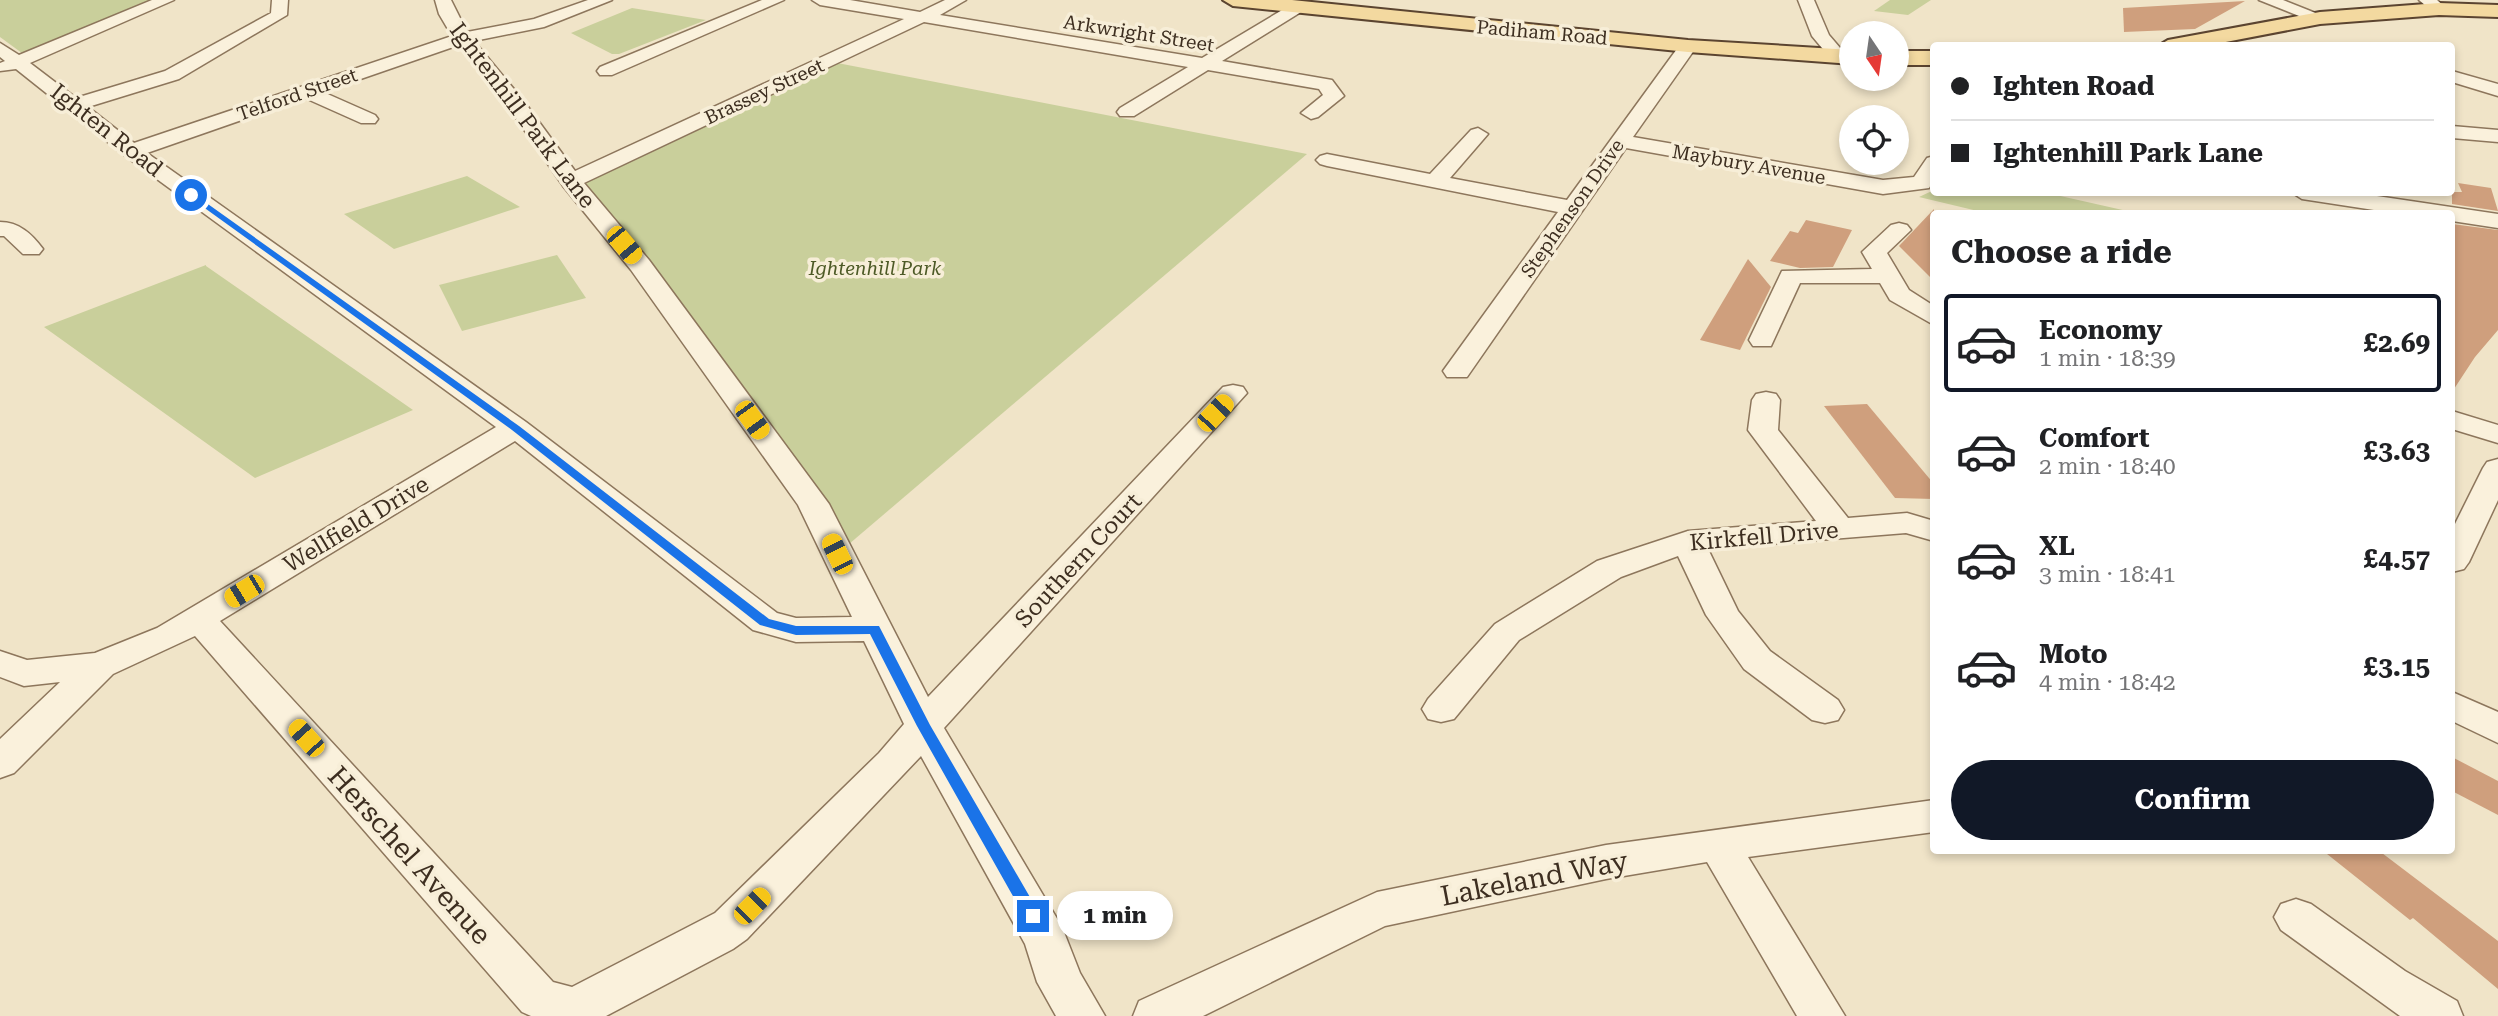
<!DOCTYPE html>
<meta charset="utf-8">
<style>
:root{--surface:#fff;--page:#f6f6f6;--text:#202124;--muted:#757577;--line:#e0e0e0;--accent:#111827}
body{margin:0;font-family:"Roboto Serif",serif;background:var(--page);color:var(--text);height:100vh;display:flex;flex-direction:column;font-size:26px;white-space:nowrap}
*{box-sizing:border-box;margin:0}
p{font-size:23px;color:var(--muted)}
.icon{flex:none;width:38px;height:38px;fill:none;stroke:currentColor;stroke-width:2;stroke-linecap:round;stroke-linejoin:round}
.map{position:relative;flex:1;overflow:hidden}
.panel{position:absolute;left:1930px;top:210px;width:525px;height:644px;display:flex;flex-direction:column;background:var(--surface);border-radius:7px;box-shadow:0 4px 10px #0003}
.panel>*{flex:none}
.hud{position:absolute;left:1930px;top:42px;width:525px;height:154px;border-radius:7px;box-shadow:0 4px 10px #0003;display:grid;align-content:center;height:154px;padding:0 21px;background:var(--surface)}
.needle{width:46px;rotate:167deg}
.buttons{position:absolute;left:1839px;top:21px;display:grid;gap:14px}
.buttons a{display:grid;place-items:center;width:70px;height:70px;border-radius:50%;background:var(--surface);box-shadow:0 4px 10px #0003;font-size:35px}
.end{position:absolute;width:32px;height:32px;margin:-16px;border:9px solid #1a73e8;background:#fff;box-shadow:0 0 0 4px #fff}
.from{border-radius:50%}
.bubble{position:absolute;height:49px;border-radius:24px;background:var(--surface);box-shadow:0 4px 10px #0003;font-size:23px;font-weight:700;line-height:49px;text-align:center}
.car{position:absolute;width:21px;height:42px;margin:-21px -10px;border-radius:9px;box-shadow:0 0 5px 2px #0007;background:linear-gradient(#f5c518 24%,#345 0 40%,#f5c518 0 76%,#345 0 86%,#f5c518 0)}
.hud b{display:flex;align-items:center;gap:24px;height:66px;font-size:26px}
.hud b+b{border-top:2px solid var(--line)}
.hud i{width:18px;height:18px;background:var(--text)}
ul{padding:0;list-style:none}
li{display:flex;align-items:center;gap:21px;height:98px;margin:0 14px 10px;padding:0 7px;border:4px solid transparent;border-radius:7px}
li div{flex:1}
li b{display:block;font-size:26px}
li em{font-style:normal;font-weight:700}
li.current{border-color:var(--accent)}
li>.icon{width:63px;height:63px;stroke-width:1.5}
h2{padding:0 21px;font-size:32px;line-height:84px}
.action{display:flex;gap:14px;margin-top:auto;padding:14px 21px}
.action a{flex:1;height:80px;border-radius:42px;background:var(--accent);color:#fff;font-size:28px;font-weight:700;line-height:80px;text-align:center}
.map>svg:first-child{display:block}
.green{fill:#c9cf9b}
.building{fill:#cf9f7d}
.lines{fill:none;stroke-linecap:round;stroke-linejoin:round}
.street-casing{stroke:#8d765c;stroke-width:3}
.primary-casing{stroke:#5b4430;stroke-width:4}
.street{fill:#faf1dc;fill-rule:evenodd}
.primary{fill:#f3d9a0;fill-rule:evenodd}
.route{fill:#1a73e8}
.labels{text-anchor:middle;stroke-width:7;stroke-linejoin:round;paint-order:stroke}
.far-street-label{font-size:19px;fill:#3d2e20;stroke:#f7eed8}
.far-park-label{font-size:19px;font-style:italic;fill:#4d5a26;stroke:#f7eed8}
.street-label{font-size:23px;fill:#3d2e20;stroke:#f7eed8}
.near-street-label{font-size:28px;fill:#3d2e20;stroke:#f7eed8}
</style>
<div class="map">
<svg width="2498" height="1016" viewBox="0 0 2498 1016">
<rect width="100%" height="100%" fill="#f0e4c8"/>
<g class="green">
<polygon points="0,0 155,0 26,56 0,37"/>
<polygon points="1890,0 1931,0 1908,15 1874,11"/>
<polygon points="632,8 706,20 619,54 612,54 571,33"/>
<polygon points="827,61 1307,154 842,550 571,181"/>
<polygon points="467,176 520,207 394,249 344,214"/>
<polygon points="1934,190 1934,192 2047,193 2136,213 1986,213 1919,197"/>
<polygon points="557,255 586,298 462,331 439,285"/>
<polygon points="206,265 206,266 413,410 255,478 44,327"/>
</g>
<g class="building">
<polygon points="2245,1 2195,29 2124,32 2123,8"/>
<polygon points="2458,183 2491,188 2498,211 2452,204 2452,192 2462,192"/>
<polygon points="1934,209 1934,281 1899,246"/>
<polygon points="1806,220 1852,230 1833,267 1800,268 1770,261 1790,231 1798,233"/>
<polygon points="2452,224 2498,230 2498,330 2475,357 2452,392"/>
<polygon points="1748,259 1771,287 1740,350 1700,340"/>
<polygon points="1867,404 1934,484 1934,499 1895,498 1824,406"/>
<polygon points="2452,757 2498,781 2498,815 2452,791"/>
<polygon points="2322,850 2378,850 2498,941 2498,989 2413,918 2410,920"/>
</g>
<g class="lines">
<g class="street-casing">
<g id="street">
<path d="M152 0H174L30 63 76 98 165 71 271 13 272 0H288L287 15 179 79 88 107 134 143 452 36 439 14 435 0H451L467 32 534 19 588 0H612L544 27 474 41 523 100 575 171 904 19 820 5 812 0H850L920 12 945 0H966L940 15 1202 58 1289 6H1301V12L1222 61 1332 80 1344 96 1318 117 1311 119 1301 113 1323 95 1319 89 1208 70 1134 116H1120L1117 112 1120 108 1188 67 924 22 584 183 649 260 829 504 928 697 1223 387 1233 385 1243 387 1247 393 944 728 1062 927 1080 973 1105 1016H1056L1037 982 1025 944 921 756 747 939 733 949 606 1016H531L522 1012 195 636 113 674 14 773 0 778V739L60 682 24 686 0 677V651L27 660 95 653 157 628 496 427 124 155 16 69 0 71V63L5 61 0 57V43L19 55ZM459 45 509 108 563 186 631 270 798 505 852 617 796 618 777 613 526 422 147 153 305 98 361 123H375L378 119 375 115 323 92ZM515 441 753 630 796 642 864 641 904 724 879 753 715 913 572 987 553 982 220 621Z"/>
<polygon points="762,0 784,0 612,75 600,75 597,71 600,67"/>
<polygon points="1798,0 1814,0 1829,35 1847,56 1844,60 1832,60 1812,36"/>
<polygon points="2259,0 2283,0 2328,18 2326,22 2314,22"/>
<polygon points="2419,0 2437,0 2447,9 2445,12 2433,12"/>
<polygon points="1688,41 1697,46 1633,137 1883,180 1914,177 1927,158 1934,156 1934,180 1929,188 1883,194 1626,148 1467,377 1447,377 1443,371 1558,212 1327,166 1320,164 1316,160 1320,156 1327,154 1430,174 1471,130 1478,128 1488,134 1450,178 1567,200 1682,42"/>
<polygon points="2452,71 2498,84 2498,96 2452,82"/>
<polygon points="2452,126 2498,130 2498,142 2452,138"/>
<polygon points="2291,192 2350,192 2498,214 2498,228 2452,221 2452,214 2400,214 2302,199"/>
<path d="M0 222C19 222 32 234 43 249L39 254H23L4 236H0Z"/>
<polygon points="1899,223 1907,225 1911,230 1887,253 1909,290 1934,306 1934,325 1890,300 1880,283 1800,283 1771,346 1753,346 1749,340 1782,271 1872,269 1862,252 1891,225"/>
<polygon points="1766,392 1776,394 1780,400 1778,430 1848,518 1907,513 1934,521 1934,541 1906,533 1708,549 1738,611 1770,651 1838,700 1844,710 1838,720 1825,723 1812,720 1744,669 1706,615 1678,556 1621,577 1519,640 1454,719 1441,722 1428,719 1422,709 1428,699 1495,624 1597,561 1688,531 1816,521 1748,430 1752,400 1756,394"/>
<polygon points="2452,411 2498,425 2498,443 2452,429"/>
<polygon points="2498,459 2498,500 2469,562 2464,569 2452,572 2452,530 2483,468 2487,462"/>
<polygon points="2452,692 2498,712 2498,743 2452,721"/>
<polygon points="1934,800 1934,832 1748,857 1845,1016 1797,1016 1707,862 1606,879 1385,926 1203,1016 1133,1016 1139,1001 1377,892 1606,845"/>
<polygon points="2296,899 2311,904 2405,971 2457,1001 2463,1016 2400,1016 2281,930 2274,917 2281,904"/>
</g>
</g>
<g class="primary-casing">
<g id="primary">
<polygon points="1223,0 1292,0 1688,40 1852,50 1852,64 1688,52 1233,6"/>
<polygon points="2439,3 2498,5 2498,17 2439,15 2320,24 2205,46 2158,46 2168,40 2320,12"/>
<rect x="1897" y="51" width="37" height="14"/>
</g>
</g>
<use href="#street" class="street"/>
<use href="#primary" class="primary"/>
</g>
<polygon class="route" points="191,192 519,426 769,619 796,626 879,626 930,725 1038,911 1038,921 1027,921 917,726 870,634 796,635 760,625 512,430 188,196"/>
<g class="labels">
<g class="far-street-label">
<text transform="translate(1542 32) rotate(5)" y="7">Padiham Road</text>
<text transform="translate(1139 33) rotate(9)" y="7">Arkwright Street</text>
<text transform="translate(764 91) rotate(-25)" y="7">Brassey Street</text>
<text transform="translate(297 94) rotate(-19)" y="7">Telford Street</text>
<text transform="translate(1749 164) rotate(10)" y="7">Maybury Avenue</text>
<text transform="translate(1572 208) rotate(-55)" y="7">Stephenson Drive</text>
</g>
<g class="far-park-label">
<text x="875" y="275">Ightenhill Park</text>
</g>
<g class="street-label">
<text transform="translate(523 115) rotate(53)" y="8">Ightenhill Park Lane</text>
<text transform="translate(107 130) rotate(38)" y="8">Ighten Road</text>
<text transform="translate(356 524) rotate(-31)" y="8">Wellfield Drive</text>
<text transform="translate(1764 536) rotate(-5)" y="8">Kirkfell Drive</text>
<text transform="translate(1078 560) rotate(-47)" y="8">Southern Court</text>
</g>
<g class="near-street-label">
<text transform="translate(410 855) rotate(48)" y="10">Herschel Avenue</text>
<text transform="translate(1534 878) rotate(-11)" y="10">Lakeland Way</text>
</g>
</g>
</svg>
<div class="buttons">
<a><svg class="needle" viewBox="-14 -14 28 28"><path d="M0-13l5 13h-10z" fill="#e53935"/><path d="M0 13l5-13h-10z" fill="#757577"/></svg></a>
<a><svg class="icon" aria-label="locate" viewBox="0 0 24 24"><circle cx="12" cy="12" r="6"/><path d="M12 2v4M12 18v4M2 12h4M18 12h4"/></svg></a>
</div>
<i class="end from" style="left:191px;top:195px"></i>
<i class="end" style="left:1033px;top:916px"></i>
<div class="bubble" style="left:1057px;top:891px;width:116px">1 min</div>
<i class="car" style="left:624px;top:245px;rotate:140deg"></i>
<i class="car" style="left:1215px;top:413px;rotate:43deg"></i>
<i class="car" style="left:752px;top:420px;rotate:144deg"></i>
<i class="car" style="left:837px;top:554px;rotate:334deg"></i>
<i class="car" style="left:244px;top:591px;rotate:239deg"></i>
<i class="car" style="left:306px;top:738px;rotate:318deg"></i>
<i class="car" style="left:752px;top:906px;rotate:45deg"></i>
<div class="hud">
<b><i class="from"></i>Ighten Road</b>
<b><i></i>Ightenhill Park Lane</b>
</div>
<section class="panel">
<h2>Choose a ride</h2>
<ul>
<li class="current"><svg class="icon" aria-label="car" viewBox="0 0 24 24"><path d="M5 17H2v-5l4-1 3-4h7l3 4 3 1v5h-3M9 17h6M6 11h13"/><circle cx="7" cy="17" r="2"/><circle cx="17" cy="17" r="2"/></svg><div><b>Economy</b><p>1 min · 18:39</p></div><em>£2.69</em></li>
<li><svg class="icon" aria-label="car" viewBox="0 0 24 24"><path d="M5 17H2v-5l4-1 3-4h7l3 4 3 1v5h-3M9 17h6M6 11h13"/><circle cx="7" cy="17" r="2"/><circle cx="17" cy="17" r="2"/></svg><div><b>Comfort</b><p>2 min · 18:40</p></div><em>£3.63</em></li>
<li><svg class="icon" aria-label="car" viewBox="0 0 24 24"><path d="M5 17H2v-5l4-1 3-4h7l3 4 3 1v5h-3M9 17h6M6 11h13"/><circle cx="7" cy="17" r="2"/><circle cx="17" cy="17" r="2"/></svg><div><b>XL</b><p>3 min · 18:41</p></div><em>£4.57</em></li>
<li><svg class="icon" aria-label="car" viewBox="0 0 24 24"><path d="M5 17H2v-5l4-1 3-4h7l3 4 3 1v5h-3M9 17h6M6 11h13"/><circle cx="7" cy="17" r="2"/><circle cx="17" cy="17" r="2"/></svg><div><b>Moto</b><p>4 min · 18:42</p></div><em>£3.15</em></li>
</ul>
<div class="action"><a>Confirm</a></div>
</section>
</div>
